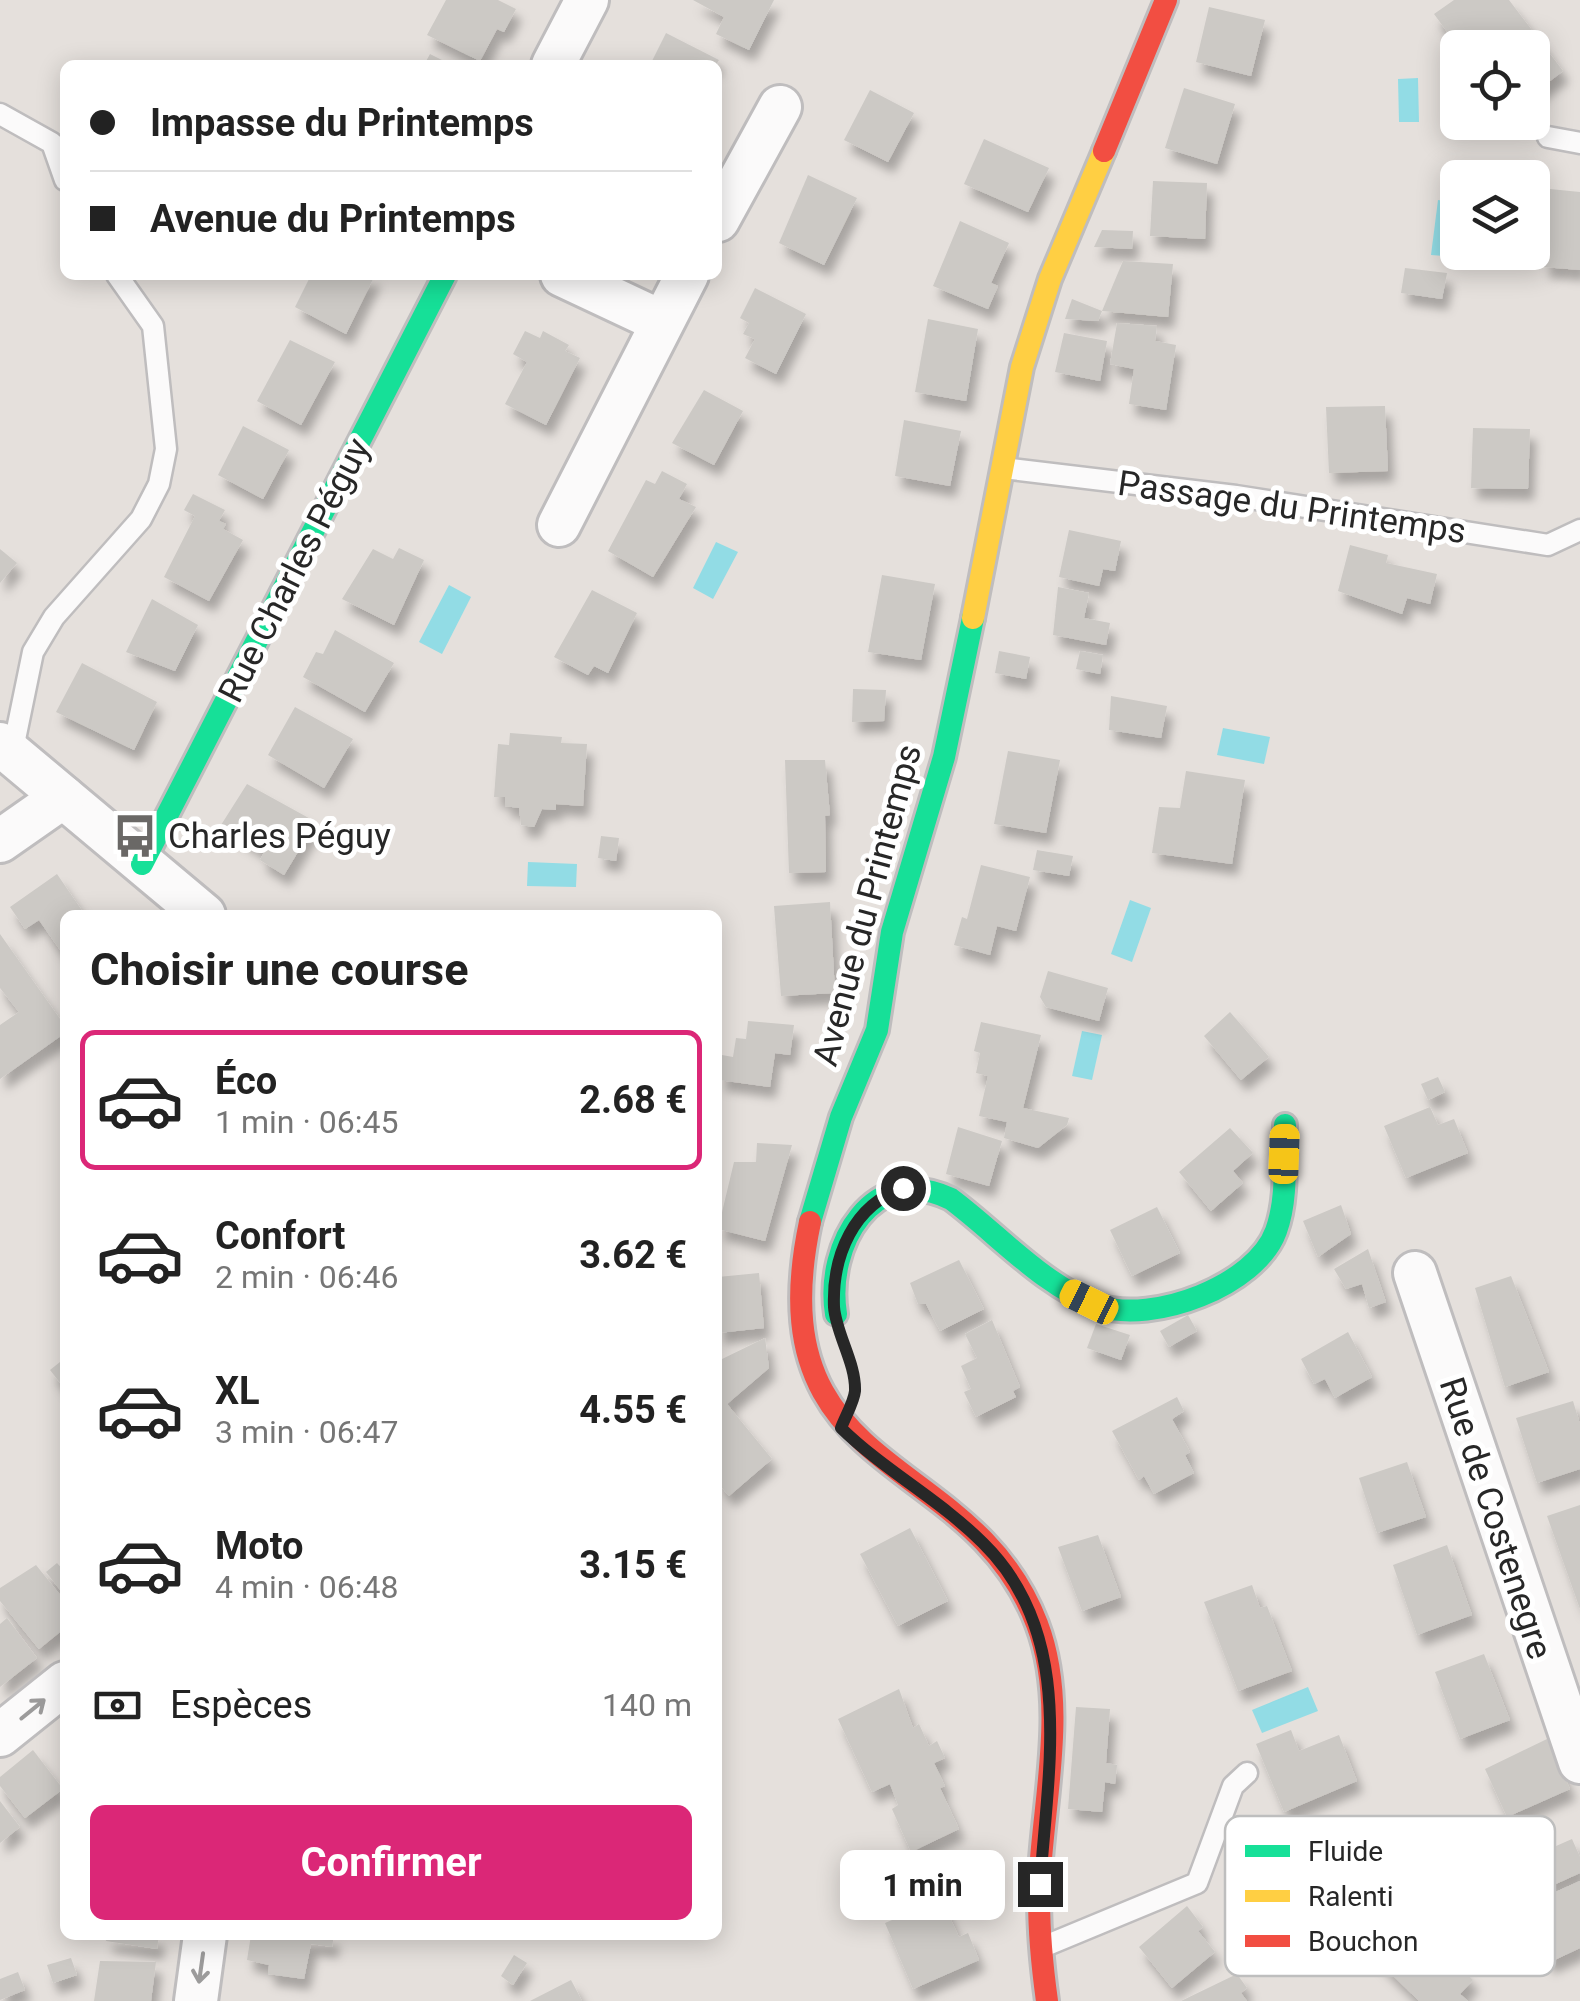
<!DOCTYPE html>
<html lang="fr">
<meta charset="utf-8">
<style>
:root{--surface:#fff;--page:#f6f6f6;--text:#222;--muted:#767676;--line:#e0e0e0;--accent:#db2777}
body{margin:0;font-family:Roboto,sans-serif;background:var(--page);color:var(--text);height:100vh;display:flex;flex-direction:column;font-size:38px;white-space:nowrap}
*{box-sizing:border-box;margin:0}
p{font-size:32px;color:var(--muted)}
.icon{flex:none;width:55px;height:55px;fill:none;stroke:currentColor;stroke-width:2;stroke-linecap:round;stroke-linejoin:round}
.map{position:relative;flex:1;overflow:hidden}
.panel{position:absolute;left:60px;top:910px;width:662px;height:1030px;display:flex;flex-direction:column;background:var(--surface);border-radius:15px;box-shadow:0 5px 25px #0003}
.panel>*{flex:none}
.hud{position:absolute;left:60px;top:60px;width:662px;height:220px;border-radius:15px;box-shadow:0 5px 25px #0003;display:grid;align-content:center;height:220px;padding:0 30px;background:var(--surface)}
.tools{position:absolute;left:1440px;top:30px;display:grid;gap:20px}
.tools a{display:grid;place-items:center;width:110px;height:110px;border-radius:15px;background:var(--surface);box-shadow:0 5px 25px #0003;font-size:50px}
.end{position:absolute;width:45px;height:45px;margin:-22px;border:12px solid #272727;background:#fff;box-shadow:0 0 0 5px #fff}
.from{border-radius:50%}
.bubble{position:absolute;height:70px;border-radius:15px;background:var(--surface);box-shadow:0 5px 25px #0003;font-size:32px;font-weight:700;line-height:70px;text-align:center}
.car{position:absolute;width:30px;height:60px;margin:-30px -15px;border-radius:12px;box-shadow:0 0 8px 2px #0007;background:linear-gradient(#f5c518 24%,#345 0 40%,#f5c518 0 76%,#345 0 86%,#f5c518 0)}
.hud b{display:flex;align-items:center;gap:35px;height:95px;font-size:38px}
.hud b+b{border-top:2px solid var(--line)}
.hud i{width:25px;height:25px;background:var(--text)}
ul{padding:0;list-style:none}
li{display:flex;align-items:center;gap:30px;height:140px;margin:0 20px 15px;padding:0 10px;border:5px solid transparent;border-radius:15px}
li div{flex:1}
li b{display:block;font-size:38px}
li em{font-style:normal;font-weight:700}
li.on{border-color:var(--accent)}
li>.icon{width:90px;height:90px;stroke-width:1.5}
h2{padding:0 30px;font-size:45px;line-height:120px}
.pay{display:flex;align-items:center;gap:25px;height:110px;padding:0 30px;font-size:38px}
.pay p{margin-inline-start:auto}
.button{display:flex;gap:20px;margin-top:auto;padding:20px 30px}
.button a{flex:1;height:115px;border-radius:15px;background:var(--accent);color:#fff;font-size:40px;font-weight:700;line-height:115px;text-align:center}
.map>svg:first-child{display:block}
.water{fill:#92dce5}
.building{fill:#ccc9c5;filter:url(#shadow)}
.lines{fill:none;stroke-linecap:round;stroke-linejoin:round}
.lane-casing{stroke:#bfbdbe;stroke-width:25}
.street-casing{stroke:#bfbdbe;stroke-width:48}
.fast-casing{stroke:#bfbdbe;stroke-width:28}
.slow-casing{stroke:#bfbdbe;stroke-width:28}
.jam-casing{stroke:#bfbdbe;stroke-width:28}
.lane{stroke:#fbfafa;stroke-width:20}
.street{stroke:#fbfafa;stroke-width:42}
.fast{stroke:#16e098;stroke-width:22}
.slow{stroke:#ffcf43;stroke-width:22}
.jam{stroke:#f24e42;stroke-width:22}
.oneway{stroke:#9c9b9b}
.route{stroke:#272727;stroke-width:12}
.labels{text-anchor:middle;stroke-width:10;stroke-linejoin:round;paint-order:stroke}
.street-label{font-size:35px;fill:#272727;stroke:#fff}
.poi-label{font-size:35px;fill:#272727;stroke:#fff;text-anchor:start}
.key{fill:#fff;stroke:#bebebe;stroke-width:2.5}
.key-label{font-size:28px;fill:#272727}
</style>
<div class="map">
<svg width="1580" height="2001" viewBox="0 0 1580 2001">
<defs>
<filter id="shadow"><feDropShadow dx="6" dy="11" stdDeviation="5" flood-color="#0004"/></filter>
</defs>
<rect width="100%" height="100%" fill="#e5e0dc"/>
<g class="water">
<polygon points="1418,78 1419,122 1399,122 1398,79"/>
<polygon points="1438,200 1457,203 1457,257 1431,255"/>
<polygon points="716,542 738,552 713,599 693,588"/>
<polygon points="449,585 471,597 442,654 419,642"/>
<polygon points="1223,728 1270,737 1264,764 1217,755"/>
<polygon points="528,862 577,864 576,887 527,886"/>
<polygon points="1130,900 1151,908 1132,962 1111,954"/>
<polygon points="1082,1031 1102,1035 1092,1080 1072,1076"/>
<polygon points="1308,1687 1318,1711 1262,1733 1252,1710"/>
</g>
<g class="building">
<polygon points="446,0 498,0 516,9 504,32 497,29 480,61 427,35"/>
<polygon points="693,0 774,0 749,50 716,34 724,17"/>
<polygon points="1454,0 1509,0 1563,71 1532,95 1532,48 1459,48 1434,14"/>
<polygon points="1209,7 1265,20 1251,76 1196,62"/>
<polygon points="666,33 719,60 716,65 650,65"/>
<polygon points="430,54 452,65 424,65"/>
<polygon points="1184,88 1235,104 1217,164 1165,148"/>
<polygon points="870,90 914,113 888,162 844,140"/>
<polygon points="984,139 1049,168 1028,212 964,184"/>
<polygon points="808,175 857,198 824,265 779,243"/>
<polygon points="1153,181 1207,183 1205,239 1150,236"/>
<polygon points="1550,189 1580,192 1580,270 1543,267"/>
<polygon points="960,221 1009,243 991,283 998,286 988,309 933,286"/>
<polygon points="1102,230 1133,231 1132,249 1094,247"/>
<polygon points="1123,261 1173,264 1168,317 1102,311"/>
<polygon points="1405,268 1447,273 1442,299 1401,293"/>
<polygon points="311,275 375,275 346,334 295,307"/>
<polygon points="755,288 806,314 776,374 745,358 755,339 743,334 749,323 740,318"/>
<polygon points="1072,299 1102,311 1098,321 1065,319"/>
<polygon points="928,319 978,329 966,401 915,392"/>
<polygon points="1117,323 1157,326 1155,341 1176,345 1166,410 1129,404 1134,369 1110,364"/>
<polygon points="525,331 540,338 543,331 569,345 565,351 580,358 546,425 505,404 527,362 513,354"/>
<polygon points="1064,333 1107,341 1100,381 1055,372"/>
<polygon points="290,340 335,362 301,425 257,401"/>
<polygon points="704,390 743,411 714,465 672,443"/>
<polygon points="1385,406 1388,471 1329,473 1326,407"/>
<polygon points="904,420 961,431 950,486 895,476"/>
<polygon points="243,426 289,450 263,499 218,475"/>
<polygon points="1473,428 1530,429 1528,489 1471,488"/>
<polygon points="662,471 687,484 679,499 696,507 653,577 608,551 646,480 655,484"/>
<polygon points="193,494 225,510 219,521 226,524 223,529 243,540 209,601 164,577 195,516 184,510"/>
<polygon points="1069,530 1121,541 1115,571 1103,569 1099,586 1059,577"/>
<polygon points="1350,545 1388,555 1386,563 1437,574 1430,604 1407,598 1402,614 1338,591"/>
<polygon points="399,548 424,560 394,625 342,599 373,549 393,559"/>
<polygon points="0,549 17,563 0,583"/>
<polygon points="882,575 935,584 921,660 868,652"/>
<polygon points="1058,587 1089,593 1084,618 1110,623 1106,645 1053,635"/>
<polygon points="592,590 637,613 608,673 594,666 588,675 554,657"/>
<polygon points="152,599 198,625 175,671 126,652"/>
<polygon points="335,630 394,663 365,712 303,677 316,652 323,654"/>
<polygon points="999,651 1030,657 1026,679 995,673"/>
<polygon points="1080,651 1103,655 1100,674 1076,669"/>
<polygon points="82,663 157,702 134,750 56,712"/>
<polygon points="853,689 886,690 884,721 852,722"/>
<polygon points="1111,696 1167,706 1161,738 1109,730"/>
<polygon points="295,707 353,739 324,788 268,755"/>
<polygon points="510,733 562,737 561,743 587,744 583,806 556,804 556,810 542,809 534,827 521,825 519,808 505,806 505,797 494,797 498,744 509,745"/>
<polygon points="1008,751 1060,760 1046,833 994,824"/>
<polygon points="785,760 825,760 830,815 825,816 826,872 789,873"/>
<polygon points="1186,771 1245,780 1232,864 1152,853 1159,807 1180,808"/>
<polygon points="247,784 316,822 284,875 260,860 264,852 221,825"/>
<polygon points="601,836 619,838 616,861 598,858"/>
<polygon points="1037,850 1073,856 1069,876 1033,870"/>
<polygon points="981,865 1030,877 1016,931 997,926 990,955 954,945 962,917 967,919"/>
<polygon points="57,874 85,915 65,915 65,957 39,920 25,929 10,907"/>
<polygon points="830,902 835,993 781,996 774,906"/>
<polygon points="0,934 65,1026 65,1033 0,1079 0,1025 19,1012 0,988"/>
<polygon points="1048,971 1108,988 1099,1021 1046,1007 1040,997"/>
<polygon points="1230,1012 1269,1057 1241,1080 1204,1036"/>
<polygon points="748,1021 794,1025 790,1055 775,1053 770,1087 719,1080 722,1055 733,1057 736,1038 746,1039"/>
<polygon points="981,1022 1041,1035 1023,1108 1069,1118 1067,1125 1038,1148 1004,1138 1007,1122 979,1116 988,1076 976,1073 980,1053 974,1051"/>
<polygon points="1438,1077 1445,1092 1428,1100 1421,1084"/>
<polygon points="1430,1107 1438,1125 1454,1119 1468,1153 1406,1178 1384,1126"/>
<polygon points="958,1127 1002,1141 989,1186 946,1174"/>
<polygon points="1230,1128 1253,1153 1233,1171 1243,1183 1211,1211 1179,1172"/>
<polygon points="757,1143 792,1145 765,1241 718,1229 734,1162 756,1162"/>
<polygon points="1341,1205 1351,1234 1318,1257 1303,1221"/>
<polygon points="1157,1207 1180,1253 1132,1276 1110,1230"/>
<polygon points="1368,1249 1386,1302 1369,1308 1362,1284 1346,1289 1334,1269"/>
<polygon points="959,1260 984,1309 940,1331 926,1304 918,1304 910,1283"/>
<polygon points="759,1273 764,1328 718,1333 718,1277"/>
<polygon points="1511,1276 1549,1372 1505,1387 1475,1288"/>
<polygon points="1188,1315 1197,1331 1169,1347 1160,1331"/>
<polygon points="992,1320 1020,1387 1013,1391 1016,1397 976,1417 964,1392 971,1389 961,1366 977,1358 965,1334"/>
<polygon points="1096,1324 1130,1335 1121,1360 1087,1348"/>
<polygon points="1348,1332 1372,1377 1335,1398 1325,1379 1314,1384 1301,1359"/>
<polygon points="765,1338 769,1368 727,1404 772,1459 729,1496 718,1483 718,1361"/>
<polygon points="60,1362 65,1369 65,1389 50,1370"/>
<polygon points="1177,1397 1184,1411 1172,1419 1190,1452 1185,1455 1194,1473 1154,1494 1144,1476 1139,1480 1112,1431"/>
<polygon points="1573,1401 1580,1424 1580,1469 1537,1483 1516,1418"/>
<polygon points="1407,1462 1426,1517 1377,1533 1359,1478"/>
<polygon points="1580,1505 1580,1609 1547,1516"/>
<polygon points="910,1528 948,1601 898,1626 860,1554"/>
<polygon points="1098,1535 1121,1597 1082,1611 1058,1547"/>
<polygon points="1447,1545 1472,1615 1417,1635 1393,1565"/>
<polygon points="57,1563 65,1572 65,1596 46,1572"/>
<polygon points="36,1565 65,1601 65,1628 39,1649 0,1601 0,1588"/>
<polygon points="1252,1585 1260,1608 1267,1606 1292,1671 1238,1691 1204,1602"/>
<polygon points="7,1618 37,1658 0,1687 0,1624"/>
<polygon points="1484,1654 1510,1720 1460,1739 1435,1672"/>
<polygon points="899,1689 913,1728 919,1724 929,1746 937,1741 945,1758 934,1763 945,1786 940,1788 959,1829 911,1852 892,1809 898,1805 890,1784 872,1792 838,1719"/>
<polygon points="1076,1707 1110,1709 1106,1763 1117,1765 1115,1784 1105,1782 1102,1812 1068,1809"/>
<polygon points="1291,1730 1299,1751 1339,1735 1357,1781 1284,1812 1256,1744"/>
<polygon points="1547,1739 1570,1789 1507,1817 1485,1769"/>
<polygon points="33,1750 63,1789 25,1818 0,1786 0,1777"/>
<polygon points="0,1801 20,1827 0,1843"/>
<polygon points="1539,1834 1547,1850 1572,1839 1580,1857 1580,1873 1529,1896 1507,1848"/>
<polygon points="1580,1881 1580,1948 1548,1963 1522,1907"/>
<polygon points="941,1899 959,1937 968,1933 979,1960 913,1989 885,1923"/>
<polygon points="1187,1906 1203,1927 1198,1931 1215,1952 1172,1988 1139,1947"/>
<polygon points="1386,1930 1399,1943 1413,1930 1439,1957 1445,1952 1473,1980 1460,1994 1468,2001 1419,2001 1367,1950"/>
<polygon points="107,1935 159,1935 157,1949 106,1941"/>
<polygon points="251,1935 334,1935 332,1947 311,1944 304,1979 268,1974 269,1965 247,1960"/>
<polygon points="514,1955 527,1963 513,1985 501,1976"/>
<polygon points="71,1958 77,1975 53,1983 47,1965"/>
<polygon points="100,1961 156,1962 151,2001 94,2001"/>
<polygon points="18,1972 25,1990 0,2000 0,1979"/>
<polygon points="1237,1974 1247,1988 1241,1993 1247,2001 1181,2001"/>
<polygon points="571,1980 582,2001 530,2001"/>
</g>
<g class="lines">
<g class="lane-casing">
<g id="lane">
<polyline points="0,114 52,143 65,180"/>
<polyline points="1548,137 1580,143"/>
<polyline points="1003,468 1236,496 1548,545 1580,530"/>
<polyline points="12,754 33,652 54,617 141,519 159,484 166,449 153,326 117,275"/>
<polyline points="1045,1946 1197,1883 1233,1786 1247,1773"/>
</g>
</g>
<g class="street-casing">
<g id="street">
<polyline points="553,65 587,0"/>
<polyline points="718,220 780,107"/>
<polyline points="562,275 662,322"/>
<polyline points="559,525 687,275"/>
<polyline points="0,744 204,915"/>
<polyline points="0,841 63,797"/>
<polyline points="1415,1273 1580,1762"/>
<polyline points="0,1735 65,1683"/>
<polyline points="196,2001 205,1935"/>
</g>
</g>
<g class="fast-casing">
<g id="fast">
<polyline points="142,864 445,275"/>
<polyline points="810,1222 841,1117 877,1030 892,932 944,757 973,618"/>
<path d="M836 1314C825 1245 873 1161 951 1199 998 1234 1043 1286 1099 1306 1153 1324 1256 1286 1276 1231 1288 1198 1284 1160 1285 1125"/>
</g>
</g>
<g class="slow-casing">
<polyline id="slow" points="973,618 1022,367 1050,279 1104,151"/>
</g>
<g class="jam-casing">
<g id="jam">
<polyline points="1104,151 1166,0"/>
<path d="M810 1222C755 1482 971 1449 1037 1624 1067 1703 1045 1791 1040 1872 1037 1916 1041 1958 1047 2001"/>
</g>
</g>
<use href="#lane" class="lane"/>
<use href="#street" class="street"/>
<use href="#fast" class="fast"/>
<use href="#slow" class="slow"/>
<use href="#jam" class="jam"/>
</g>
<defs><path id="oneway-shaft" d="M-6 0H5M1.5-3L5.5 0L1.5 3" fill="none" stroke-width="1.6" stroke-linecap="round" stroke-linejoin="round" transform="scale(2.5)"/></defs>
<g class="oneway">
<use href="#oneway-shaft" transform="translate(33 1709) rotate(-39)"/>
<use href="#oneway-shaft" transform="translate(201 1968) rotate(98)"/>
</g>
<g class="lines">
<path class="route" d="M903 1188C854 1205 832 1255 834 1307 836 1334 856 1363 855 1391 854 1402 845 1417 841 1428 885 1471 939 1499 983 1543 1076 1634 1048 1768 1040 1884"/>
</g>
<defs>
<g id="bus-bare" transform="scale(3.45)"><path d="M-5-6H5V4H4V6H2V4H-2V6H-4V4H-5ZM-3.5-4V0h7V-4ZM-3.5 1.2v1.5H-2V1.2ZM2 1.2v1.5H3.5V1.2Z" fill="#6a6866" stroke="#fff" stroke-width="2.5" paint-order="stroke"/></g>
</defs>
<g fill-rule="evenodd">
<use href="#bus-bare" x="135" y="836"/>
</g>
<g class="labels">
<g class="street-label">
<text transform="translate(1292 507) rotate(8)" y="12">Passage du Printemps</text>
<text transform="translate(294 570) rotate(-63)" y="12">Rue Charles Péguy</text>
<text transform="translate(867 905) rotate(-75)" y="12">Avenue du Printemps</text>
<text transform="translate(1496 1518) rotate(72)" y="12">Rue de Costenegre</text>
</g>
<g class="poi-label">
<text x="168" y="848">Charles Péguy</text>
</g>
</g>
<rect x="1225" y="1816" width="330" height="160" rx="15" class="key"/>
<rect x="1245" y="1845" width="45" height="12" fill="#16e098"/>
<rect x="1245" y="1890" width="45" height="12" fill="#ffcf43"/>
<rect x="1245" y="1935" width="45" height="12" fill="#f24e42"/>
<g class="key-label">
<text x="1308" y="1861">Fluide</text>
<text x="1308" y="1906">Ralenti</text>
<text x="1308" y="1951">Bouchon</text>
</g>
</svg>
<div class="tools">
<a><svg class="icon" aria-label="locate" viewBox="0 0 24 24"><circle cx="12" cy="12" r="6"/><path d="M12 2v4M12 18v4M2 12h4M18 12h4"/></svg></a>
<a><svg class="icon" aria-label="layers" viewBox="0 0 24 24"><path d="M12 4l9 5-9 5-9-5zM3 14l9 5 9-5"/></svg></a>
</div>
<i class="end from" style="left:903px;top:1188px"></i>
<i class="end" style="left:1040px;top:1884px"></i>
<div class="bubble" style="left:840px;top:1850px;width:165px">1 min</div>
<i class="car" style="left:1284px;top:1154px;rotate:2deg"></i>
<i class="car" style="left:1089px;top:1302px;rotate:296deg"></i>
<div class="hud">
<b><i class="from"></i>Impasse du Printemps</b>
<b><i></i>Avenue du Printemps</b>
</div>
<section class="panel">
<h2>Choisir une course</h2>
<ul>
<li class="on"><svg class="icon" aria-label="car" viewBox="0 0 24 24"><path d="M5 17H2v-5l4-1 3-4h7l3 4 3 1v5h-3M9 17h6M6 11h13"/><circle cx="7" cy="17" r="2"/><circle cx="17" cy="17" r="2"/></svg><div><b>Éco</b><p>1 min · 06:45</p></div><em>2.68 €</em></li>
<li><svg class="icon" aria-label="car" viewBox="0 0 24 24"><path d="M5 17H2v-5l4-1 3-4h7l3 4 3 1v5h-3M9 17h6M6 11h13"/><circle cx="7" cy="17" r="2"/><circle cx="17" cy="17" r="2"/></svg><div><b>Confort</b><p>2 min · 06:46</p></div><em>3.62 €</em></li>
<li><svg class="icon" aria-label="car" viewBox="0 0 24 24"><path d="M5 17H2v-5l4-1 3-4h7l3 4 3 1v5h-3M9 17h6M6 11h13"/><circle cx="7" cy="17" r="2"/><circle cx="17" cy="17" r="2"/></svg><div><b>XL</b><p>3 min · 06:47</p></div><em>4.55 €</em></li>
<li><svg class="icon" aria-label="car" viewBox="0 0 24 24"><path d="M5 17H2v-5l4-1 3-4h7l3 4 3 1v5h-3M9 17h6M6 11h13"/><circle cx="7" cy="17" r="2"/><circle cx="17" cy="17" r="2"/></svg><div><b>Moto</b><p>4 min · 06:48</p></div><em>3.15 €</em></li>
</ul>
<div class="pay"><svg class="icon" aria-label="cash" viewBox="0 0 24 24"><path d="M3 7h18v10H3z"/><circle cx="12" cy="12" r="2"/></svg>Espèces<p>140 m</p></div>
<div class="button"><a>Confirmer</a></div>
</section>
</div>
